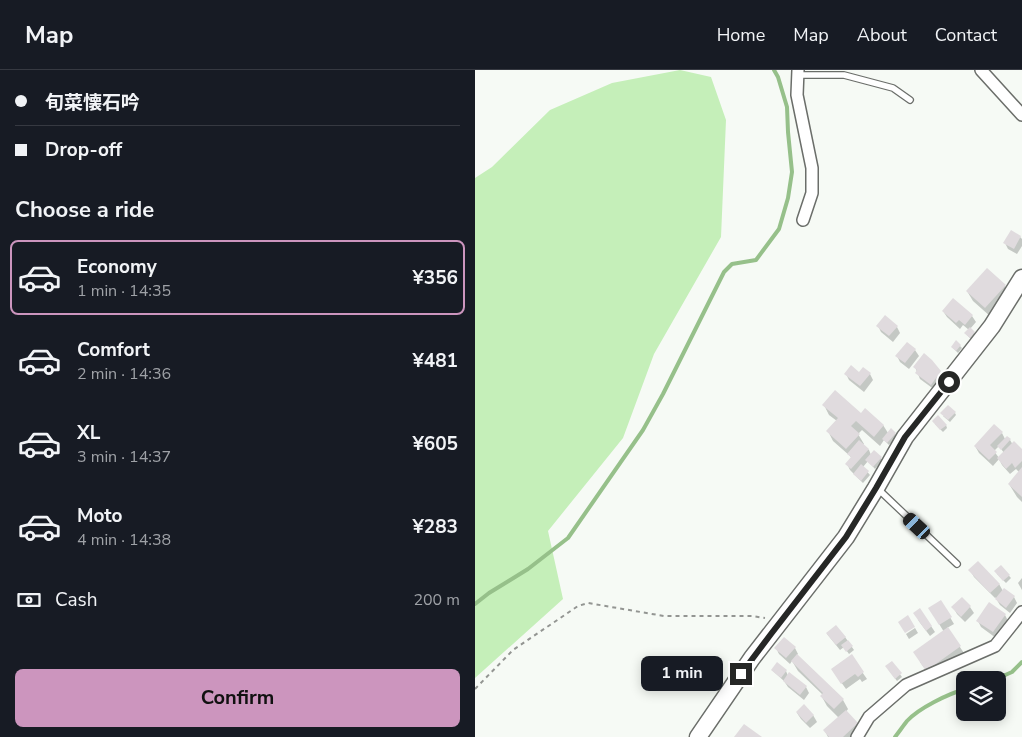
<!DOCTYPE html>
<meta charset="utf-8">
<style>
:root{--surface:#171b24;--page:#242831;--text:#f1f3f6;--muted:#9ea1a6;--line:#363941;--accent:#cc95be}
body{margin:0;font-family:"Nunito Sans","Noto Sans JP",sans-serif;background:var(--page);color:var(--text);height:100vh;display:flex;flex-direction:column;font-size:19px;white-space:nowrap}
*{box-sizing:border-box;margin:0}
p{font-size:16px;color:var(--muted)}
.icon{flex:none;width:28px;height:28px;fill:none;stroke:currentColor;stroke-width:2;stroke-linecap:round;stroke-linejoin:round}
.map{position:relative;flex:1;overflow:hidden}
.side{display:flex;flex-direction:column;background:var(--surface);width:475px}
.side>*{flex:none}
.guide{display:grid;align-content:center;height:110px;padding:0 15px;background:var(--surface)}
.buttons{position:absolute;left:481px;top:601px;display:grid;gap:10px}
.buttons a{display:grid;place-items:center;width:50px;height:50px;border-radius:8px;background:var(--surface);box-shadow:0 2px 12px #0003;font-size:25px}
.end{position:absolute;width:22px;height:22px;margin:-11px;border:6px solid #262726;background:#fff;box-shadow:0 0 0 2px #fff}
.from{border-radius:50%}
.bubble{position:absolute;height:35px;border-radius:8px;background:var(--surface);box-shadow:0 2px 12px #0003;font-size:16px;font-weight:700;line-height:35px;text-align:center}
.car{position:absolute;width:15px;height:30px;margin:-15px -8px;border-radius:6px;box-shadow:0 0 4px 1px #0007;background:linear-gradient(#222 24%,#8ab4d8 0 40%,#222 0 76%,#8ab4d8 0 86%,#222 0)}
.guide b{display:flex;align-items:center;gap:18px;height:48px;font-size:19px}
.guide b+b{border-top:1px solid var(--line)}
.guide i{width:12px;height:12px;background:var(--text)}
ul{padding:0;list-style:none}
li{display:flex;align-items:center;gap:15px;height:75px;margin:0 10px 8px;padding:0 5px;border:2px solid transparent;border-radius:8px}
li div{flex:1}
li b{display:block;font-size:19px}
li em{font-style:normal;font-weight:700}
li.on{border-color:var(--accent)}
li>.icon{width:45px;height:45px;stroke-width:1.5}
h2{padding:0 15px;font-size:22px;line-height:60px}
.pay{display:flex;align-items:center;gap:12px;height:55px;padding:0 15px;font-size:19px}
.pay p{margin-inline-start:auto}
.primary-button{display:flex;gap:10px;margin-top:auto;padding:10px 15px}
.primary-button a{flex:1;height:58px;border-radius:8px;background:var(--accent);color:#111;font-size:20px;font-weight:700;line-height:58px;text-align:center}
header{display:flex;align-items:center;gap:30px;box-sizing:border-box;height:70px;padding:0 25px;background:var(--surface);border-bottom:1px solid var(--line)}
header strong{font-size:24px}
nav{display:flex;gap:28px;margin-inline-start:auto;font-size:18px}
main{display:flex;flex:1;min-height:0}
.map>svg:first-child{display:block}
.green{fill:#c5efb9}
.shadow{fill:#0003;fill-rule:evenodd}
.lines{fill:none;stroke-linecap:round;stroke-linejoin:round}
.stream{stroke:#96c08a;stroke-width:4}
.building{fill:#e0dbde}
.lane-casing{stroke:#6b6e6a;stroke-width:8}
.street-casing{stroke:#6b6e6a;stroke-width:14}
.secondary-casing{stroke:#6b6e6a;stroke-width:19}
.path{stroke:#939592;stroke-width:2;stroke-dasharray:4 4;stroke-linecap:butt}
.lane{stroke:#fff;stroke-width:5.5}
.street{stroke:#fff;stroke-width:11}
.secondary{stroke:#fff;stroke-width:16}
.route{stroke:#262726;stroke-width:6}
</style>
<header>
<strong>Map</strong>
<nav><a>Home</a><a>Map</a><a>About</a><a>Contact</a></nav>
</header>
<main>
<section class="side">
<div class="guide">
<b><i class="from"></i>旬菜懐石吟</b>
<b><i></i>Drop-off</b>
</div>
<h2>Choose a ride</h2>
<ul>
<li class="on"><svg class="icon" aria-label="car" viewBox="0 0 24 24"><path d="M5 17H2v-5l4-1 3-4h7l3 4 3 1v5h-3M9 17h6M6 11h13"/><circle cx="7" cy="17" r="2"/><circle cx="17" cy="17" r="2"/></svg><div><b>Economy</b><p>1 min · 14:35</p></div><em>¥356</em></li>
<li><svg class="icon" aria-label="car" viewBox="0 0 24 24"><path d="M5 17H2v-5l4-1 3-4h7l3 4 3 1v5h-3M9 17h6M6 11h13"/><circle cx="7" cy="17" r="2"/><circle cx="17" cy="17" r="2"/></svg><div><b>Comfort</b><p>2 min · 14:36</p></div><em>¥481</em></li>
<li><svg class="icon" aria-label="car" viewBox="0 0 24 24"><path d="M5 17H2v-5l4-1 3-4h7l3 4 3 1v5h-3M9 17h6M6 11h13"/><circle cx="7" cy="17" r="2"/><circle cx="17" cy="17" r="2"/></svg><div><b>XL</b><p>3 min · 14:37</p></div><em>¥605</em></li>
<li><svg class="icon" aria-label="car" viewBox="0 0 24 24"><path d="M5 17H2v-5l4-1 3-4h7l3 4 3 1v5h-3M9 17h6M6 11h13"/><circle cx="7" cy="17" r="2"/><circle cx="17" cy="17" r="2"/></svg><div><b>Moto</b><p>4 min · 14:38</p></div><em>¥283</em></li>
</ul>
<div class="pay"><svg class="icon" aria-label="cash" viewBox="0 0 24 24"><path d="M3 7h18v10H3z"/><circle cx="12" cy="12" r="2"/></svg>Cash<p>200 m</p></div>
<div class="primary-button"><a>Confirm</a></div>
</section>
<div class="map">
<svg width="547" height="667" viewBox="0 0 547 667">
<rect width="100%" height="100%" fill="#f6faf5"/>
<polygon class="green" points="205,0 236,7 251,50 246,167 179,284 148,368 73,461 88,529 0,608 0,108 17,97 75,40 137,13"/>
<g class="shadow">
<polygon points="545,167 547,169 547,176 542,184 533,179 530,173"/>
<polygon points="530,216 535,226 516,247 498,231 492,221"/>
<polygon points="468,241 497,246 501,252 495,259 501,265 497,270 491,264 494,260 488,255 485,259 472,247"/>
<polygon points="403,256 422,257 425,263 418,272 406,262"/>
<polygon points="485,276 487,278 483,283 477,277"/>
<polygon points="440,280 444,286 434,299 425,292 422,286"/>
<polygon points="440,297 465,302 469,308 460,320 445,309"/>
<polygon points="371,304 395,304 398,310 389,322 374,310"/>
<polygon points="349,335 386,345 408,355 413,363 420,364 422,366 414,375 409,370 405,376 387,360 383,364 389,374 388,375 394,380 396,385 406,388 407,391 400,399 393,391 388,397 395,405 388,413 375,400 372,394 377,389 375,386 358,371 353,361 362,351 354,345"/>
<polygon points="480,343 481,345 475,352 468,346"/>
<polygon points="460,354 471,355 472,358 468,362"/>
<path d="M527 363 530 369 535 370 538 375 547 381V432L542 427 534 414 544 402 541 399 535 404 527 395 524 389 518 396 504 383 500 376ZM524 376 529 383 524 388 519 381Z"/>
<polygon points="526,497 536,508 531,513 522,504"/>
<polygon points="495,500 524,514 528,521 539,527 542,533 535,543 525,535 520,527 520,528 499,507"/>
<polygon points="547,508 547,520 543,513"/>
<polygon points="487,529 495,537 499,543 490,552 482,544 478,537"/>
<polygon points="466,532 479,554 472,558 491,586 458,610 445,592 469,562 455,539"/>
<polygon points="530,545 533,551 521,568 506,557 503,551"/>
<polygon points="443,550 456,556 460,562 455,566"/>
<polygon points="440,558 443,563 434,569 431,564"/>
<polygon points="352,564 370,567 379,580 374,584 369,577 365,580"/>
<polygon points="301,578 320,578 323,584 322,585 368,630 373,639 371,642 382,654 386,660 378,667 353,667 350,661 364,648 352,636 347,627 348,625 323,601 317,591 315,594 304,584"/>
<polygon points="376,586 392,609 387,612 385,609 371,619 361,605"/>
<polygon points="416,592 427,607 422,611 413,599"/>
<polygon points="297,600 311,601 313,606 331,617 334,623 329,630 313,617 309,611 299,602"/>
<polygon points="322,643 338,645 342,652 335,658 326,649"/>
</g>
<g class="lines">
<g class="stream">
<polyline points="0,534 14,523 53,499 93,468 168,360 188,324 249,202 257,194 281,190 304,159 313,128 317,102 313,62 312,37 303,7 299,0"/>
<polyline points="519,610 537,602 547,592"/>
<path d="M420 667C424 662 428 656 432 651 444 638 473 624 490 619"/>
</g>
</g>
<g class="building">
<polygon points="536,160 546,166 539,179 528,173"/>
<polygon points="512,198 531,215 510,238 491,221"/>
<polygon points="478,228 498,245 490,255 484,250 481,253 467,241"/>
<polygon points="410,245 423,256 414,266 401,256"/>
<polygon points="495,257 500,262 495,268 489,263"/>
<polygon points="481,270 486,275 481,281 476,277"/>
<polygon points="432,272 441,279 430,293 420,286"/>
<polygon points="449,283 457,290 466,301 456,315 440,303 442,300 438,297"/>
<polygon points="376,295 384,302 388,297 396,303 385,316 369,304"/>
<polygon points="360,320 386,343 390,338 409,355 399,367 381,351 376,356 385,364 371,379 351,361 363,348 347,335"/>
<polygon points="473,335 481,342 473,350 465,343"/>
<polygon points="463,345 472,355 465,360 457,351"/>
<polygon points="519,354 528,362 515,375 522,382 514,390 499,376"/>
<polygon points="416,358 421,363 412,373 407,369"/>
<polygon points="532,366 536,369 526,380 522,376"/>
<polygon points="384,370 394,379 376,399 370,394 376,387 372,384"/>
<polygon points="539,371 547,379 547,391 540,398 537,393 531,399 522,388"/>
<polygon points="399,380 407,387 398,397 390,390"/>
<polygon points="386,394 394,401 386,411 378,404"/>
<polygon points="547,397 547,427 533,414"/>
<polygon points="503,491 525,514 515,523 493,500"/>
<polygon points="526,495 535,505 528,511 519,501"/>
<polygon points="529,518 540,526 531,538 520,529"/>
<polygon points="487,527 496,536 486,547 476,537"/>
<polygon points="466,530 477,547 464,555 453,538"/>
<polygon points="514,532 531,544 518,562 501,551"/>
<polygon points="445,538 457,556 451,561 438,543"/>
<polygon points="433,545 440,557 430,563 423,552"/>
<polygon points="361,555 371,567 361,575 351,563"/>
<polygon points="473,557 486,576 451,601 438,582"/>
<polygon points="309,567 321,577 311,588 299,578"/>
<polygon points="373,570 378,576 371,582 366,575"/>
<polygon points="322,584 369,629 359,639 345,626 348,623 316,591"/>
<polygon points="377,584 389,602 383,607 380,604 366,614 356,599"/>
<polygon points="417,591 427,603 420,609 410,596"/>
<polygon points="302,592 312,600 306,608 296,600"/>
<polygon points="314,602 332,616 325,625 308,611"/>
<polygon points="329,634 339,645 331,653 321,642"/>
<polygon points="371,640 383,653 368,667 354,667 348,660"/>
<polygon points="269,654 287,667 259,667"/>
</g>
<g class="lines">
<g class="lane-casing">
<g id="lane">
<polyline points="323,5 369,5 418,18 435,30"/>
<polyline points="402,418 482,494"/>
</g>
</g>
<g class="street-casing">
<g id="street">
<polyline points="323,0 322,25 337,98 337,123 328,150"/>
<polyline points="506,0 547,45"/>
<polyline points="382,667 394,647 431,615 520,576 547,542"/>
</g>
</g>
<g class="secondary-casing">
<polyline id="secondary" points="223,667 277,588 371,467 401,418 430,367 517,256 547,208"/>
</g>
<polyline class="path" points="0,619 38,580 103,536 113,533 189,546 277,546 290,548"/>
<use href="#lane" class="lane"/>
<use href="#street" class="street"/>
<use href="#secondary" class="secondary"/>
</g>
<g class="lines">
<polyline class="route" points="266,604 296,564 371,467 401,418 430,367 474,312"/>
</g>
</svg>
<div class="buttons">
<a><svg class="icon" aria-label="layers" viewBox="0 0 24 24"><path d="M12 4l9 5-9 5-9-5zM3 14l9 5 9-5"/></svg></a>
</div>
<i class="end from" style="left:474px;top:312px"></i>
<i class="end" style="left:266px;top:604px"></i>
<div class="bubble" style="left:166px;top:586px;width:82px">1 min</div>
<i class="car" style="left:442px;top:456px;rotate:313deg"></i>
</div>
</main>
